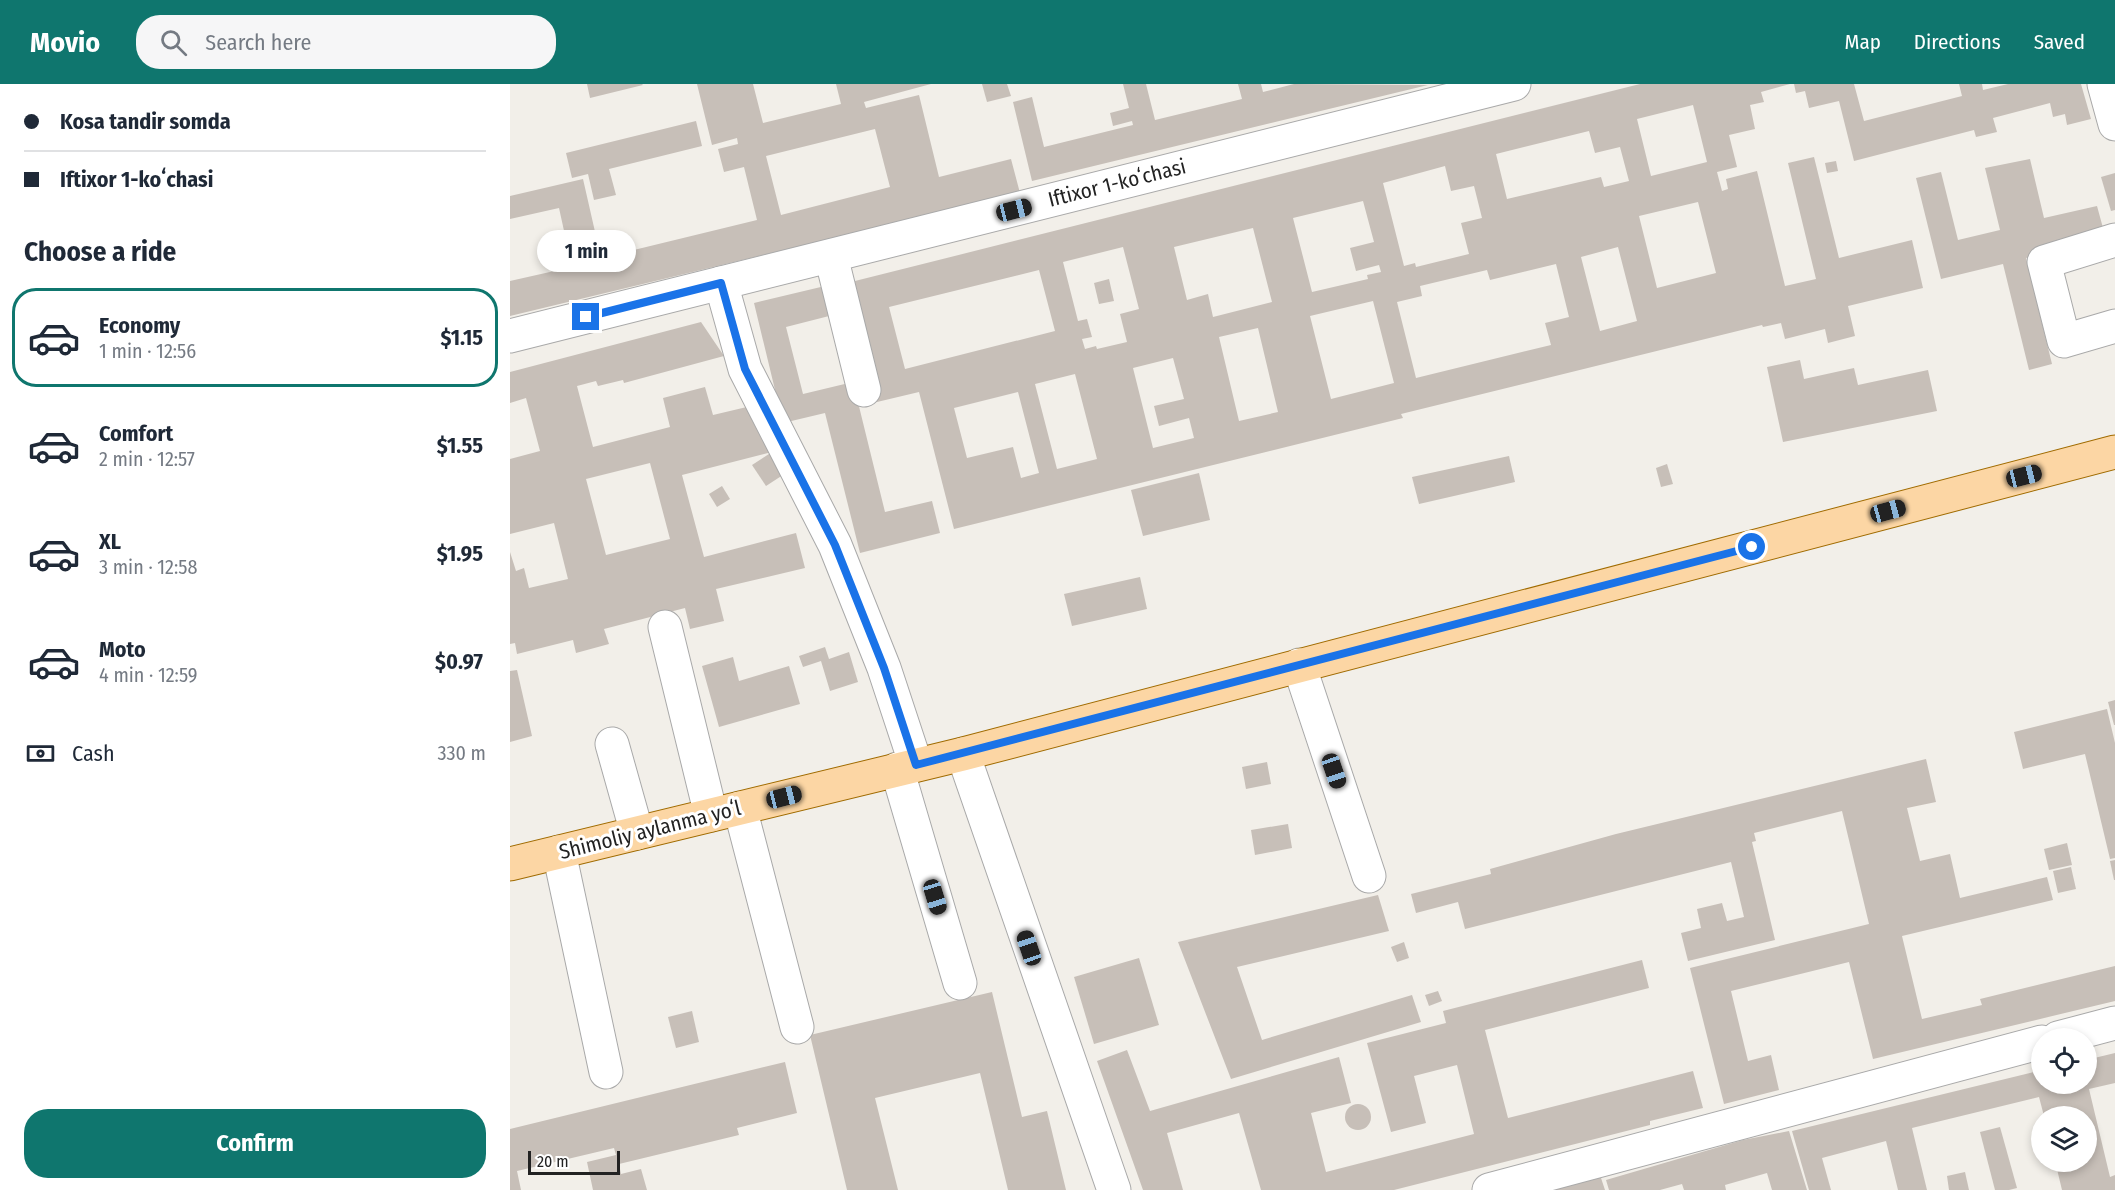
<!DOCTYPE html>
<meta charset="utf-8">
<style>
:root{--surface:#fff;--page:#f6f6f7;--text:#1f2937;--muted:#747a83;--line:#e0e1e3;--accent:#0f766e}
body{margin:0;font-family:"Fira Sans Condensed",sans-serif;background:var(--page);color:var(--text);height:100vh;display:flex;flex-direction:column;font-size:22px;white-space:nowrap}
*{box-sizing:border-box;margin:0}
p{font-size:20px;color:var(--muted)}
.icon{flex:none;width:33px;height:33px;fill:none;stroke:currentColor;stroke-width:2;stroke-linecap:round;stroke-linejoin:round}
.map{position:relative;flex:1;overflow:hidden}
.panel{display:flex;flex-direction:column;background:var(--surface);width:510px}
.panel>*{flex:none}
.guide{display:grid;align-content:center;height:132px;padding:0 24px;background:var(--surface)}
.fabs{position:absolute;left:1521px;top:944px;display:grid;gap:12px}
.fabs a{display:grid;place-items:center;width:66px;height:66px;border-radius:50%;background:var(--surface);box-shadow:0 3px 9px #0003;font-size:30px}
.scale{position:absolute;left:18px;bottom:15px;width:92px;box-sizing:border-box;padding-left:6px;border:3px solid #222;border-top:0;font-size:16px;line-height:21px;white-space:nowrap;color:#222;-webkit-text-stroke:4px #fff;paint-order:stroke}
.end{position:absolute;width:27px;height:27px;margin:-14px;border:8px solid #1a73e8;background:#fff;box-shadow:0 0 0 3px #fff}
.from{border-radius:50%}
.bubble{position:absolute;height:42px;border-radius:21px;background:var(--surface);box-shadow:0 3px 9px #0003;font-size:20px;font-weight:700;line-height:42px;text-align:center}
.car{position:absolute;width:18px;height:36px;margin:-18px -9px;border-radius:8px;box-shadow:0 0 4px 2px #0007;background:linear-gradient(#222 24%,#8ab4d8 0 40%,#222 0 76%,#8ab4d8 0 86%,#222 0)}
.guide b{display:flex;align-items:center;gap:21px;height:57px;font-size:22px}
.guide b+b{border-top:2px solid var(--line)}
.guide i{width:15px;height:15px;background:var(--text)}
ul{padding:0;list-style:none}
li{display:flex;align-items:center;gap:18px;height:99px;margin:0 12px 9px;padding:0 12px;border:3px solid transparent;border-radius:24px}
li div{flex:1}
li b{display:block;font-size:22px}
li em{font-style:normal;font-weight:700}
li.active{border-color:var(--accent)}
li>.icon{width:54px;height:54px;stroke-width:1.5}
h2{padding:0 24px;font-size:27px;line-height:72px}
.pay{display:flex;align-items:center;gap:15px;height:66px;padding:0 24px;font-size:22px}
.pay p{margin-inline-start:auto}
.primary-button{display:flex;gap:12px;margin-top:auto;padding:12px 24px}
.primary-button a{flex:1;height:69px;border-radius:24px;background:var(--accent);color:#fff;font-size:24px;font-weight:700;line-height:69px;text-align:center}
header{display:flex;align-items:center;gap:36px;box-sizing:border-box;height:84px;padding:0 30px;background:var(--accent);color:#fff}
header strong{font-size:28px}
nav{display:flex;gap:33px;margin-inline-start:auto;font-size:21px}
.search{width:420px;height:54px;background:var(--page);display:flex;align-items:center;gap:15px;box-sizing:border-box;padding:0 21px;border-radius:24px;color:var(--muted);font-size:22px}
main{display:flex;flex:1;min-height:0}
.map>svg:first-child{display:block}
.building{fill:#c7bfb8;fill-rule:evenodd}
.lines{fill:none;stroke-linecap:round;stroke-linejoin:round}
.minor-casing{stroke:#a9a9a9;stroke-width:35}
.major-casing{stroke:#a06b00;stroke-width:35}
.minor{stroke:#fff;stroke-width:33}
.major{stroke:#fcd6a4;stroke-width:33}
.route{stroke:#1a73e8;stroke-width:8}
.labels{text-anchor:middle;stroke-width:6;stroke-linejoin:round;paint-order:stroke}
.street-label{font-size:21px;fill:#222;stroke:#fff}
</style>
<header>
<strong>Movio</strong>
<div class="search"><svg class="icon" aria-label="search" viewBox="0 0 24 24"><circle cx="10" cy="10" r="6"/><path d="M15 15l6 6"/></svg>Search here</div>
<nav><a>Map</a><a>Directions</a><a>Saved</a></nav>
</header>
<main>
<section class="panel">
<div class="guide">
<b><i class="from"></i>Kosa tandir somda</b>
<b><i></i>Iftixor 1-koʻchasi</b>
</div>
<h2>Choose a ride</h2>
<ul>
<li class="active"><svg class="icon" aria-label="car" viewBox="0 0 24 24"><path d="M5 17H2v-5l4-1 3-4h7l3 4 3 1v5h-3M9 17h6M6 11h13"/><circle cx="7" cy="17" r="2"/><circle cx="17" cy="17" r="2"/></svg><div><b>Economy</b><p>1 min · 12:56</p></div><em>$1.15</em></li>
<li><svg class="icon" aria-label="car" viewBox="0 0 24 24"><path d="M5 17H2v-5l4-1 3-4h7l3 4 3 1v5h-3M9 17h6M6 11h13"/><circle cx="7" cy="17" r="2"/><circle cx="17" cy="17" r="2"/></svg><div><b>Comfort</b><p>2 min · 12:57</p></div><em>$1.55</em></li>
<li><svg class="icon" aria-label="car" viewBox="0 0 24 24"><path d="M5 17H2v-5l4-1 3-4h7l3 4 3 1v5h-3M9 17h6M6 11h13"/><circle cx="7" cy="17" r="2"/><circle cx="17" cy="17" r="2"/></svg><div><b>XL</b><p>3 min · 12:58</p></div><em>$1.95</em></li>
<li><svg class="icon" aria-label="car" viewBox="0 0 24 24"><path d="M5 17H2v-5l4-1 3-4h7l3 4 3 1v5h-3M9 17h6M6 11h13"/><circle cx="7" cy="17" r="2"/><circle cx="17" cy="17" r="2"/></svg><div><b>Moto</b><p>4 min · 12:59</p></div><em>$0.97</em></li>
</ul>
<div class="pay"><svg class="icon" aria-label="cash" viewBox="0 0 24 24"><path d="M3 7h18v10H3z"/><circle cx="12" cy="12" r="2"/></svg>Cash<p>330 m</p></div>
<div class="primary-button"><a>Confirm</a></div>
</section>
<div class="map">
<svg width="1605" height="1106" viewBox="0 0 1605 1106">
<rect width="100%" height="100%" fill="#f2efe9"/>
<g class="building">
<polygon points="77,0 132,0 133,1 80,14"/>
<path d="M187 0H243L253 39 331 20 326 0H421L354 18 356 24 409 11 429 93 501 75 510 109 0 232V197L62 183 49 124 0 135V112L73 95 91 174 247 136 234 83 214 88 208 65 228 60 227 54 202 61ZM365 45 380 103 271 131 256 72Z"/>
<polygon points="472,0 497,0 501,12 477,18"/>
<polygon points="613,0 636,0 645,36 732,15 728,0 751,0 753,8 784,0 918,1 522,97 503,18 522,13 534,63 623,41 622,37 603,42 600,29 619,24"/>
<path d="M1130 0H1280L1251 8 1254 18 1240 21 1245 45 1219 51 1227 83 1207 88 1212 107 1218 105 1216 95 1247 87 1275 202 1306 195 1278 79 1304 73 1329 174 1402 156 1413 204 1338 222 1345 252 1318 259 1315 245 1275 255 1271 239 1253 243 1252 241 891 330 893 334 444 445 409 308 367 318 337 199ZM1183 21 1197 78 1141 92 1127 35ZM1079 47 1085 69 1110 63 1119 97 1094 103 1091 93 997 115 986 70ZM935 82 941 107 964 102 972 134 951 139 959 170 906 183 905 179 894 182 873 99ZM853 117 864 158 840 164 846 187 869 181 871 188 857 191 858 195 802 208 783 134ZM1188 118 1206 189 1147 204 1129 132ZM743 144 762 218 703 233 698 210 677 216 664 163ZM613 163 629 225 610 230 617 258 587 265 586 262 575 265 572 255 582 253 577 235 568 237 553 178ZM1108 163 1127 237 1090 247 1071 173ZM1046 180 1059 233 1035 239 1041 261 906 294 887 218 912 212 910 202 977 186 980 196ZM529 186 545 247 395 285 379 223ZM863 217 884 299 821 315 800 232ZM748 244 768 328 729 337 709 253ZM663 274 674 315 644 322 649 342 679 334 684 354 643 364 623 284ZM565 290 587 375 547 385 525 300ZM508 308 529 389 511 394 503 363 457 374 444 324Z"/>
<polygon points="1284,0 1344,0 1354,37 1452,12 1449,0 1472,0 1473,6 1498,0 1571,0 1581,35 1557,41 1555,30 1543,33 1540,19 1483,34 1487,48 1466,53 1464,46 1344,77 1329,17 1299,24 1295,7 1286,9"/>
<polygon points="186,37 192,62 99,85 106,111 84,116 78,90 62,94 56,69"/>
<polygon points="1520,75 1534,134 1587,122 1596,155 1516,174 1542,280 1519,286 1493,180 1431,195 1406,94 1431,88 1448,156 1490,146 1475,84"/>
<polygon points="1326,77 1328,87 1317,89 1315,79"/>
<polygon points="1605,89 1605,126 1601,127 1591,93"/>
<polygon points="599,195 604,217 589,220 584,199"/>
<polygon points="315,202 323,231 276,243 293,310 343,298 375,428 422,417 430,449 350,469 315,329 273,339 244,219"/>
<path d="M191 238 214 272 114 299 113 296 88 302 86 297 67 302 83 363 160 343 153 314 195 303 203 331 241 322 262 368 172 391 194 473 286 449 295 484 206 505 214 537 180 545 175 524 94 545 99 560 66 569 63 556 7 570 5 559 0 560V468L6 487 14 484 19 504 58 495 44 439 0 450V375L30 367 16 314 0 319V288ZM140 379 160 455 96 471 76 395Z"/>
<polygon points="1290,276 1294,295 1344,284 1348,301 1418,286 1427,327 1273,358 1257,283"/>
<polygon points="262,368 276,389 256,402 242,381"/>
<polygon points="999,372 1005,398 909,420 902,393"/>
<polygon points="1157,380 1163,400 1151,403 1146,384"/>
<polygon points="689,389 700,436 633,452 621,406"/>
<polygon points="212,402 220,415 207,423 199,410"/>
<polygon points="630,493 637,525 562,542 554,510"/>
<polygon points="315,563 319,575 339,568 348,598 320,607 311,577 293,583 289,572"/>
<polygon points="223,573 229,597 279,582 290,620 209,643 192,582"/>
<polygon points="7,586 22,652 0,658 0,587"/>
<polygon points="1605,616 1605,641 1604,641 1598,618"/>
<polygon points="1597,625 1605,659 1605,774 1600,775 1575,670 1513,685 1504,648"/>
<polygon points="1416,675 1426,718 1397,724 1410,777 1440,770 1450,814 1537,793 1543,816 1392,852 1412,935 1472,921 1470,915 1605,882 1605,917 1363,975 1339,878 1221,907 1238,977 1261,971 1269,1006 1214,1020 1180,884 1359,840 1332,727 1244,749 1246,757 1242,758 1265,856 1178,877 1171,849 1191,844 1187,825 1212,819 1217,837 1234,833 1221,778 955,845 948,818 906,829 901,810 981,790 980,785 1106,750"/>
<polygon points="757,678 761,700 736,705 732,683"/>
<polygon points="778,740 782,764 745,771 741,746"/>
<polygon points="1557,759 1562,781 1539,786 1534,765"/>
<polygon points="1605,776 1605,796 1604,796 1600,777"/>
<polygon points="1561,783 1566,805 1548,809 1543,787"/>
<polygon points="868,811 879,847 727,883 752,956 902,911 911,938 721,995 668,858"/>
<polygon points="894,858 899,874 887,878 881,863"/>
<polygon points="629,874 649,941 584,960 564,893"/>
<polygon points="1132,876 1139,904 975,946 998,1034 1183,987 1193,1024 1140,1037 1140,1041 884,1106 751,1106 729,1029 657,1049 673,1106 633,1106 587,977 617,966 640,1027 829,973 841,1019 801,1029 816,1088 964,1050 947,981 904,992 916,1039 881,1048 857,959 936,939 933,927"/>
<polygon points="928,907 932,917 919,922 915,911"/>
<polygon points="482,908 512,1033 537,1027 556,1106 498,1106 470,989 365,1014 388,1106 337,1106 300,951"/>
<polygon points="182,927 189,958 166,964 158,933"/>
<polygon points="1605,969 1605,999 1579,1005 1600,1093 1605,1091 1605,1106 1552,1106 1545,1077 1576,1077 1576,1032 1534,1032 1529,1013 1402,1044 1417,1106 1388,1106 1376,1057 1312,1074 1321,1106 1299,1106 1282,1047 1532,986 1532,999 1576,999 1576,976"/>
<polygon points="275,978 287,1029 227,1044 229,1051 109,1080 111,1090 131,1085 137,1106 83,1106 77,1078 106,1071 104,1064 7,1087 11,1106 0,1106 0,1045"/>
<circle cx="848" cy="1033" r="13"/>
<polygon points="1490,1043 1507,1104 1499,1106 1485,1106 1470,1048"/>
<polygon points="1279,1047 1297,1106 1262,1106 1257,1089 1215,1101 1216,1106 1174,1106 1172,1100 1150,1106 1099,1106 1096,1096 1233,1056"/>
<polygon points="1455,1088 1459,1106 1439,1106 1437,1092"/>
<polygon points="1090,1091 1095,1106 1043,1106"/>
</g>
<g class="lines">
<g class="minor-casing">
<g id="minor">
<polyline points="1594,0 1605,40"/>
<polyline points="1605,156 1534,178 1554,257 1605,242"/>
<polyline points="321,172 354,306"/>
<polyline points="211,199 235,285 325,461 374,584 406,681"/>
<polyline points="0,252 1004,0"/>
<polyline points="155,543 201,731"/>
<polyline points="789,581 859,792"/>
<polyline points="102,660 127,749"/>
<polyline points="453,670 604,1106"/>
<polyline points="387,685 450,899"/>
<polyline points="230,724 287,943"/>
<polyline points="49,768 96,988"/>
<polyline points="1548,954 1605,939"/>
<polyline points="979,1106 1532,958"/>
</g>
</g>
<g class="major-casing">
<polyline id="major" points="0,780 453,670 1605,368"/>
</g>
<use href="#minor" class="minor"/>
<use href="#major" class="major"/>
</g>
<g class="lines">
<polyline class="route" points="76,233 211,199 235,285 325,461 374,584 406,681 1242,463"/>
</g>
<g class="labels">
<g class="street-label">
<text transform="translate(607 99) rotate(-14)" y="7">Iftixor 1-koʻchasi</text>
<text transform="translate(140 746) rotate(-14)" y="7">Shimoliy aylanma yoʻl</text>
</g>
</g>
</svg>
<div class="fabs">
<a><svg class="icon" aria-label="locate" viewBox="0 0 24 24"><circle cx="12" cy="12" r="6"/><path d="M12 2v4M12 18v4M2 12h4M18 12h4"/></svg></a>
<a><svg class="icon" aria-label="layers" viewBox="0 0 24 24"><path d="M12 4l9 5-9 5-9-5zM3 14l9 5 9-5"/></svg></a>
</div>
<div class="scale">20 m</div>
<i class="end from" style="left:1242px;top:463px"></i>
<i class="end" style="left:76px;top:233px"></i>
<div class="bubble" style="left:27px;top:146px;width:99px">1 min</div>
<i class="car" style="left:504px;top:126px;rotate:76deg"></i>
<i class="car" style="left:1514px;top:392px;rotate:76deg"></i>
<i class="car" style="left:1378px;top:427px;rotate:75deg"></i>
<i class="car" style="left:824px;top:687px;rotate:161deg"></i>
<i class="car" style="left:274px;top:713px;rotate:76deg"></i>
<i class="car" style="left:425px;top:813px;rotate:163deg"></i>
<i class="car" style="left:519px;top:864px;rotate:341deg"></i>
</div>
</main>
